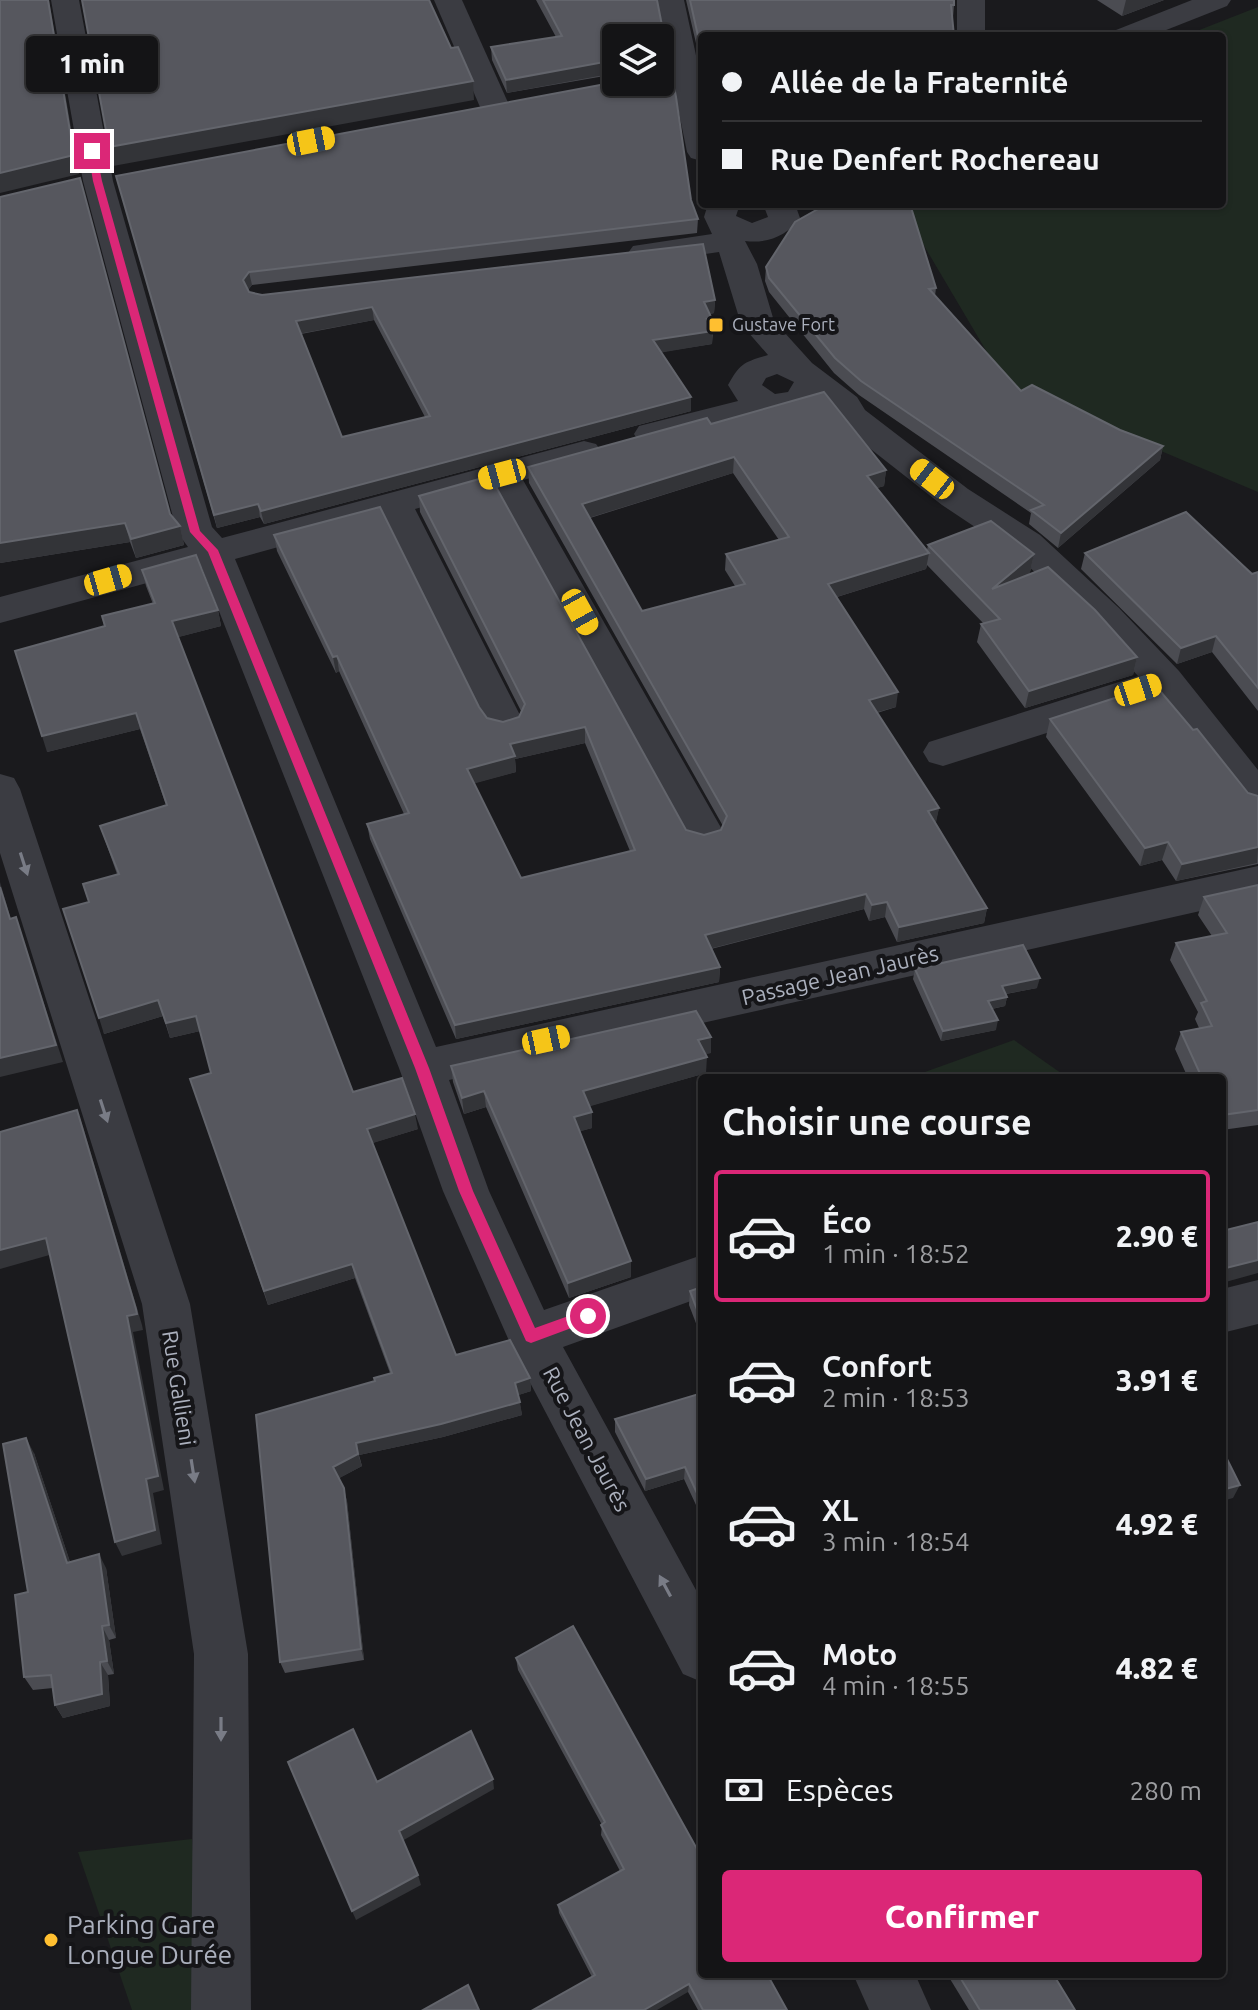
<!DOCTYPE html>
<html lang="fr">
<meta charset="utf-8">
<style>
:root{--surface:#141416;--page:#1d1d1f;--text:#f1f3f6;--muted:#9d9ea1;--line:#333335;--accent:#db2777}
body{margin:0;font-family:Ubuntu,sans-serif;background:var(--page);color:var(--text);height:100vh;display:flex;flex-direction:column;font-size:30px;white-space:nowrap}
*{box-sizing:border-box;margin:0}
p{font-size:26px;color:var(--muted)}
.icon{flex:none;width:44px;height:44px;fill:none;stroke:currentColor;stroke-width:2;stroke-linecap:round;stroke-linejoin:round}
.map{position:relative;flex:1;overflow:hidden}
.panel{position:absolute;left:698px;top:1074px;width:528px;height:904px;display:flex;flex-direction:column;background:var(--surface);border-radius:8px;box-shadow:0 2px 6px #0004,0 0 0 2px var(--line)}
.panel>*{flex:none}
.hud{position:absolute;left:698px;top:32px;width:528px;height:176px;border-radius:8px;box-shadow:0 2px 6px #0004,0 0 0 2px var(--line);display:grid;align-content:center;height:176px;padding:0 24px;background:var(--surface)}
.controls{position:absolute;left:602px;top:24px;display:grid;gap:16px}
.controls a{display:grid;place-items:center;width:72px;height:72px;border-radius:8px;background:var(--surface);box-shadow:0 2px 6px #0004,0 0 0 2px var(--line);font-size:40px}
.end{position:absolute;width:36px;height:36px;margin:-18px;border:10px solid #db2777;background:#fff;box-shadow:0 0 0 4px #fff}
.from{border-radius:50%}
.bubble{position:absolute;height:56px;border-radius:8px;background:var(--surface);box-shadow:0 2px 6px #0004,0 0 0 2px var(--line);font-size:26px;font-weight:800;line-height:56px;text-align:center}
.car{position:absolute;width:24px;height:48px;margin:-24px -12px;border-radius:10px;box-shadow:0 0 6px 2px #0007;background:linear-gradient(#f5c518 24%,#345 0 40%,#f5c518 0 76%,#345 0 86%,#f5c518 0)}
.hud b{display:flex;align-items:center;gap:28px;height:76px;font-size:30px}
.hud b+b{border-top:2px solid var(--line)}
.hud i{width:20px;height:20px;background:var(--text)}
ul{padding:0;list-style:none}
li{display:flex;align-items:center;gap:24px;height:132px;margin:0 16px 12px;padding:0 8px;border:4px solid transparent;border-radius:8px}
li div{flex:1}
li b{display:block;font-size:30px}
li em{font-style:normal;font-weight:800}
li.current{border-color:var(--accent)}
li>.icon{width:72px;height:72px;stroke-width:1.5}
h2{padding:0 24px;font-size:36px;line-height:96px}
.pay{display:flex;align-items:center;gap:20px;height:88px;padding:0 24px;font-size:30px}
.pay p{margin-inline-start:auto}
.cta{display:flex;gap:16px;margin-top:auto;padding:16px 24px}
.cta a{flex:1;height:92px;border-radius:8px;background:var(--accent);color:#fff;font-size:32px;font-weight:800;line-height:92px;text-align:center}
.map>svg:first-child{display:block}
.green{fill:#1f2921}
.lines{fill:none;stroke-linecap:round;stroke-linejoin:round}
.minor{fill:#3b3c42;fill-rule:evenodd}
.wall{fill:#4b4c52;fill-rule:evenodd}
.shaded-wall{fill:#333438}
.building{fill:#56575e;stroke:#63656c;stroke-width:2;fill-rule:evenodd}
.oneway{fill:#797c86}
.route{fill:#db2777}
.poi-dot{fill:#ffbf30;stroke:#151518;stroke-width:3}
.labels{text-anchor:middle;stroke-width:8;stroke-linejoin:round;paint-order:stroke}
.far-poi-label{font-size:18px;fill:#abb0bd;stroke:#151518;text-anchor:start}
.street-label{font-size:22px;fill:#abb0bd;stroke:#151518}
.near-poi-label{font-size:26px;fill:#abb0bd;stroke:#151518;text-anchor:start}
</style>
<div class="map">
<svg width="1258" height="2010" viewBox="0 0 1258 2010">
<rect width="100%" height="100%" fill="#1a1a1d"/>
<g class="green">
<polygon points="1258,7 1258,492 1007,386 910,222 860,204 1222,204 1222,36 1184,36"/>
<polygon points="1014,1040 1068,1078 910,1078 911,1077"/>
<polygon points="192,1839 202,2010 132,2010 78,1852"/>
</g>
<g class="lines">
<g class="minor">
<polygon points="51,0 79,0 113,181 212,527 222,538 584,441 596,444 602,452 596,460 523,480 724,833 718,844 703,848 688,844 492,488 415,509 523,721 517,731 503,735 489,731 483,721 383,518 235,559 436,1047 1258,866 1258,898 449,1080 489,1191 544,1310 702,1255 702,1297 563,1347 702,1601 702,1682 683,1674 514,1352 443,1191 399,1068 202,568 0,623 0,597 188,547 177,532 83,181"/>
<polygon points="434,0 462,0 510,107 505,113 495,116 485,113 480,107"/>
<polygon points="656,0 684,0 702,83 702,161 691,158 687,152"/>
<rect x="957" y="0" width="28" height="36"/>
<polygon points="1192,0 1231,0 1227,6 1151,36 1112,36 1116,30"/>
<path d="M708 204H740L736 216 752 223 768 217 763 204H795L800 218C787 236 767 244 745 241L757 264 774 321 812 363 857 397 865 410 968 489 1040 535 1119 608 1179 671 1258 770V813L1244 809 1157 698 943 766 929 762 923 752 929 742 1138 676 1093 626 1014 553 942 505 840 425 832 412 819 401 803 411 770 414 651 445 639 442 634 434 639 426 738 401 728 385C740 363 744 362 768 355L741 324 719 252 644 263 633 260 628 253 633 246 712 234 704 217ZM777 374 794 382 788 392 775 394 762 385 766 378Z"/>
<polygon points="0,774 14,778 20,789 190,1304 248,1654 251,2010 191,2010 194,1654 142,1304 0,853"/>
<polygon points="1258,1280 1258,1324 1222,1333 1222,1289"/>
<polygon points="853,1974 915,1974 931,2010 869,2010"/>
</g>
</g>
<g class="wall">
<path d="M536 0H657L691 200 698 219 697 233 252 285 248 290 249 292 262 295 715 300 714 313 710 314 713 331 712 344 661 352 691 397V411L264 524 260 517 217 528 116 176 660 82V38H616V74L507 93 492 60 491 47 556 37ZM374 320 425 417 342 437 301 334Z"/>
<polygon points="686,0 954,0 954,5 953,18 702,36 702,69"/>
<polygon points="1097,0 1164,0 1122,16"/>
<polygon points="0,197 170,514 180,526 184,545 136,558 130,542 0,563"/>
<polygon points="766,267 936,288 935,296 1021,391 1163,446 1160,460 1058,548 1029,524 1031,513 859,395 834,373 769,292 765,281"/>
<path d="M711 424 886 470 884 486 877 488 927 550 928 545 1034 554 1030 572 1026 576 1137 657 1133 675 1025 708 977 642 981 624H984L927 565 926 569 837 597 896 707 877 713 939 808 935 824 987 908 984 923 897 942 885 917 869 921 864 909 711 949 720 967 719 982 456 1039 370 839 367 824 404 814 339 671 336 673 277 551 274 535 479 707 487 718 503 722 519 717 521 711 420 512 419 496 686 830 704 835 721 830 723 826 529 483 528 467ZM733 473 779 540 726 554 725 570 735 586 642 611 590 518ZM585 743 630 851 521 878 474 783 516 772 515 759Z"/>
<polygon points="1085,553 1252,574 1258,572 1258,711 1212,652 1177,664 1081,569"/>
<polygon points="142,570 218,610 221,626 178,637 353,1092 418,1129 372,1143 456,1355 530,1378 531,1391 518,1395 522,1415 443,1437 359,1455 362,1466 339,1478 347,1501 364,1660 285,1673 280,1662 256,1415 375,1381 390,1373 355,1278 268,1305 190,1079 211,1073 200,1031 170,1038 163,1016 104,1034 89,902 117,874 100,826 166,805 140,729 47,752 104,626 102,616 153,604 146,586"/>
<polygon points="1050,719 1193,730 1248,793 1258,796 1258,864 1176,881 1162,860 1140,866 1046,737"/>
<polygon points="1258,885 1258,1125 1222,1130 1222,1078 1188,1078 1175,1049 1181,1032 1199,1028 1195,1019 1198,1012 1170,960 1176,943 1212,936 1198,915 1204,897"/>
<polygon points="915,969 1037,988 1006,994 1007,997 1005,1006 992,1009 996,1030 941,1041 913,979"/>
<polygon points="711,1053 705,1054 706,1073 589,1106 592,1112 592,1128 580,1131 631,1261 631,1277 569,1298 486,1107 464,1114 453,1082 451,1066"/>
<polygon points="700,1162 702,1162 702,1182 699,1177"/>
<polygon points="702,1287 702,1339 689,1305 690,1291"/>
<polygon points="702,1393 702,1518 684,1479 645,1491 615,1432 615,1419"/>
<polygon points="34,1453 70,1562 106,1568 116,1638 109,1640 114,1674 108,1675 110,1706 63,1718 55,1705 53,1688 33,1690 24,1677"/>
<polygon points="516,1658 787,2010 698,2010 688,1992 592,1977 559,1913 558,1905 620,1871 601,1835 602,1825 518,1670"/>
<polygon points="947,1974 1053,1974 1075,2010 969,2010"/>
</g>
<g class="shaded-wall">
<polygon points="48,0 49,0 79,174 0,193 0,173"/>
<polygon points="1126,0 1164,0 1122,16"/>
<polygon points="615,60 615,73 507,93 506,80"/>
<polygon points="473,81 474,100 113,166 109,147"/>
<polygon points="249,272 252,285 245,294 243,280"/>
<polygon points="715,300 714,313 703,316 704,302"/>
<polygon points="372,307 374,320 298,334 296,321"/>
<polygon points="707,319 712,319 712,344 653,354 653,340"/>
<polygon points="691,397 691,411 264,524 261,511"/>
<polygon points="1163,446 1160,460 1058,548 1061,533"/>
<polygon points="734,457 733,473 582,520 582,504"/>
<polygon points="886,470 884,486 865,492 867,476"/>
<polygon points="258,504 260,517 217,528 214,515"/>
<polygon points="125,523 130,542 0,563 0,543"/>
<polygon points="180,526 184,545 136,558 131,539"/>
<polygon points="929,553 926,569 827,600 828,584"/>
<polygon points="1034,554 1030,572 989,607 992,589"/>
<polygon points="218,610 221,626 175,638 172,621"/>
<polygon points="1216,636 1212,652 1177,664 1181,648"/>
<polygon points="337,656 339,671 336,673 333,657"/>
<polygon points="1137,657 1133,675 1025,708 1029,691"/>
<polygon points="898,692 896,707 867,715 869,700"/>
<polygon points="136,713 140,729 47,752 42,736"/>
<polygon points="585,727 585,743 515,759 516,772 469,785 467,769 510,744"/>
<polygon points="939,808 936,823 925,826 928,811"/>
<polygon points="1168,842 1162,860 1140,866 1145,848"/>
<polygon points="1258,847 1257,863 1176,881 1182,864"/>
<polygon points="0,882 16,937 10,919 0,887"/>
<polygon points="866,894 864,909 705,950 705,935"/>
<polygon points="887,902 885,917 869,921 872,905"/>
<polygon points="987,908 984,923 897,942 899,927"/>
<polygon points="16,917 63,1062 0,1077 0,1058"/>
<polygon points="720,967 719,982 456,1039 455,1025"/>
<polygon points="1040,978 1037,988 1000,995 1002,986"/>
<polygon points="1007,997 1005,1006 986,1010 988,1001"/>
<polygon points="158,1000 163,1016 104,1034 99,1018"/>
<polygon points="196,1016 200,1031 170,1038 166,1023"/>
<polygon points="998,1020 996,1030 941,1041 943,1031"/>
<polygon points="711,1037 711,1053 697,1056 698,1040"/>
<polygon points="707,1057 706,1073 584,1108 583,1091"/>
<polygon points="484,1091 486,1107 464,1114 462,1098"/>
<polygon points="77,1110 83,1127 142,1325 143,1330 133,1332 164,1490 153,1493 162,1544 122,1556 115,1542 146,1479 127,1316"/>
<polygon points="592,1112 592,1128 575,1133 574,1117"/>
<polygon points="415,1114 418,1129 370,1144 367,1129"/>
<polygon points="46,1238 53,1254 0,1269 0,1250"/>
<polygon points="1258,1260 1258,1273 1222,1283 1222,1269"/>
<polygon points="631,1261 631,1277 569,1298 568,1283"/>
<polygon points="352,1264 355,1278 268,1305 264,1291"/>
<polygon points="530,1378 531,1391 516,1396 515,1383"/>
<polygon points="520,1402 522,1415 443,1437 359,1455 356,1443"/>
<polygon points="26,1438 34,1453 75,1577 67,1563"/>
<polygon points="358,1454 362,1466 336,1480 333,1467"/>
<polygon points="685,1467 684,1479 645,1491 646,1479"/>
<polygon points="1240,1485 1233,1498 1222,1501 1222,1490"/>
<polygon points="344,1488 347,1501 364,1660 361,1649"/>
<polygon points="99,1554 106,1568 116,1638 109,1625"/>
<polygon points="102,1626 109,1640 114,1674 107,1661"/>
<polygon points="100,1662 108,1675 110,1706 63,1718 55,1705"/>
<polygon points="493,1779 494,1789 402,1841 399,1831"/>
<polygon points="418,1875 421,1885 356,1920 352,1911"/>
<polygon points="689,1984 688,1992 657,2010 644,2010"/>
</g>
<g class="building">
<polygon points="0,0 48,0 74,155 0,173"/>
<polygon points="82,0 429,0 451,48 458,47 473,81 109,147"/>
<path d="M543 0H657L676 97 691 200 698 219 249 272 243 280 249 292 262 295 703 244 715 300 704 302 712 319H707L713 331 653 340 691 397 261 511 258 504 214 515 116 176 616 82H660V38H616V61L615 60 506 80 491 47 562 36ZM372 307 430 416 342 437 296 321Z"/>
<polygon points="690,0 954,0 954,5 951,5 954,36 702,36 702,54"/>
<polygon points="80,178 170,514 180,526 131,539 125,523 0,543 0,197"/>
<polygon points="827,204 910,204 936,288 929,289 1021,391 1032,385 1120,430 1163,446 1061,533 1031,510 1044,505 861,381 835,358 769,278 766,267 795,222"/>
<path d="M824 392 886 470 867 476 929 553 828 584 898 692 869 700 939 808 928 811 987 908 899 927 887 902 872 905 866 894 705 935 720 967 455 1025 367 824 409 813 337 656 333 657 274 535 380 507 479 707 487 718 503 722 519 717 525 704 419 496 490 476 686 830 704 835 721 830 727 816 528 467 707 418 711 424ZM734 457 789 537 726 554 745 584 642 611 582 504ZM585 727 635 850 521 878 467 769 515 756 510 744Z"/>
<polygon points="1186,512 1252,574 1258,572 1258,688 1216,636 1181,648 1085,553"/>
<polygon points="991,521 1034,554 992,589 1048,567 1095,610 1137,657 1029,691 981,624 1000,619 928,545"/>
<polygon points="196,555 218,610 172,621 353,1092 402,1078 415,1114 367,1129 456,1355 510,1340 530,1378 515,1383 520,1402 441,1424 356,1443 358,1454 333,1467 344,1488 361,1649 280,1662 256,1415 375,1381 374,1378 392,1373 352,1264 264,1291 190,1079 211,1073 196,1016 166,1023 158,1000 99,1018 63,909 89,902 83,884 119,874 100,826 167,805 136,713 42,736 15,651 105,626 102,616 155,603 142,570"/>
<polygon points="1155,685 1193,730 1197,729 1248,793 1258,796 1258,847 1182,864 1168,842 1145,848 1050,719"/>
<polygon points="1258,885 1258,1110 1222,1115 1222,1078 1202,1078 1181,1032 1212,1026 1201,1003 1207,1001 1176,943 1227,933 1204,897"/>
<polygon points="0,887 10,919 16,917 56,1045 0,1058"/>
<polygon points="1023,945 1040,978 1002,986 1007,997 988,1001 998,1020 943,1031 915,969"/>
<polygon points="696,1011 711,1037 698,1040 707,1057 583,1091 592,1112 574,1117 631,1261 568,1283 484,1091 462,1098 451,1066"/>
<polygon points="77,1110 136,1309 137,1314 127,1316 158,1476 146,1479 155,1530 115,1542 46,1238 0,1250 0,1132"/>
<polygon points="1258,1222 1258,1260 1222,1269 1222,1231"/>
<polygon points="702,1287 702,1323 690,1291"/>
<polygon points="702,1393 702,1504 685,1467 646,1479 615,1419"/>
<polygon points="26,1438 67,1563 99,1554 109,1625 102,1626 107,1661 100,1662 102,1694 55,1705 51,1675 24,1677 15,1595 28,1592 3,1444"/>
<polygon points="1222,1449 1240,1485 1222,1490"/>
<polygon points="573,1626 702,1858 702,1974 767,1974 787,2010 703,2010 689,1984 644,2010 533,2010 595,1975 558,1905 624,1869 601,1825 605,1822 516,1658"/>
<polygon points="353,1729 377,1782 471,1731 493,1779 399,1831 418,1875 352,1911 288,1762"/>
<polygon points="958,1974 1053,1974 1075,2010 980,2010"/>
<polygon points="468,1985 479,2010 423,2010"/>
</g>
<defs><path id="oneway-solid" d="M-6-.8H1V-3.2L6.5 0L1 3.2V.8H-6Z" transform="scale(2)"/></defs>
<g class="oneway">
<use href="#oneway-solid" transform="translate(24 864) rotate(72)"/>
<use href="#oneway-solid" transform="translate(104 1111) rotate(72)"/>
<use href="#oneway-solid" transform="translate(193 1471) rotate(81)"/>
<use href="#oneway-solid" transform="translate(665 1586) rotate(-118)"/>
<use href="#oneway-solid" transform="translate(221 1729) rotate(90)"/>
</g>
<polygon class="route" points="92,148 96,151 102,181 200,531 218,550 429,1068 473,1191 535,1328 588,1309 593,1311 593,1320 531,1343 526,1341 459,1191 415,1068 208,552 190,532 93,181 88,151"/>
<g class="poi-dot">
<rect x="708" y="317" width="16" height="16" rx="4"/>
<circle cx="51" cy="1940" r="8"/>
</g>
<g class="labels">
<g class="far-poi-label">
<text x="732" y="331">Gustave Fort</text>
</g>
<g class="street-label">
<text transform="translate(840 975) rotate(-13)" y="8">Passage Jean Jaurès</text>
<text transform="translate(179 1388) rotate(81)" y="8">Rue Gallieni</text>
<text transform="translate(587 1439) rotate(62)" y="8">Rue Jean Jaurès</text>
</g>
<g class="near-poi-label">
<text x="67" y="1934">Parking Gare<tspan x="67" dy="30">Longue Durée</tspan></text>
</g>
</g>
</svg>
<div class="controls">
<a><svg class="icon" aria-label="layers" viewBox="0 0 24 24"><path d="M12 4l9 5-9 5-9-5zM3 14l9 5 9-5"/></svg></a>
</div>
<i class="end from" style="left:588px;top:1316px"></i>
<i class="end" style="left:92px;top:151px"></i>
<div class="bubble" style="left:26px;top:36px;width:132px">1 min</div>
<i class="car" style="left:311px;top:141px;rotate:79deg"></i>
<i class="car" style="left:502px;top:474px;rotate:255deg"></i>
<i class="car" style="left:932px;top:479px;rotate:308deg"></i>
<i class="car" style="left:108px;top:580px;rotate:74deg"></i>
<i class="car" style="left:580px;top:612px;rotate:151deg"></i>
<i class="car" style="left:1138px;top:690px;rotate:72deg"></i>
<i class="car" style="left:546px;top:1040px;rotate:78deg"></i>
<div class="hud">
<b><i class="from"></i>Allée de la Fraternité</b>
<b><i></i>Rue Denfert Rochereau</b>
</div>
<section class="panel">
<h2>Choisir une course</h2>
<ul>
<li class="current"><svg class="icon" aria-label="car" viewBox="0 0 24 24"><path d="M5 17H2v-5l4-1 3-4h7l3 4 3 1v5h-3M9 17h6M6 11h13"/><circle cx="7" cy="17" r="2"/><circle cx="17" cy="17" r="2"/></svg><div><b>Éco</b><p>1 min · 18:52</p></div><em>2.90 €</em></li>
<li><svg class="icon" aria-label="car" viewBox="0 0 24 24"><path d="M5 17H2v-5l4-1 3-4h7l3 4 3 1v5h-3M9 17h6M6 11h13"/><circle cx="7" cy="17" r="2"/><circle cx="17" cy="17" r="2"/></svg><div><b>Confort</b><p>2 min · 18:53</p></div><em>3.91 €</em></li>
<li><svg class="icon" aria-label="car" viewBox="0 0 24 24"><path d="M5 17H2v-5l4-1 3-4h7l3 4 3 1v5h-3M9 17h6M6 11h13"/><circle cx="7" cy="17" r="2"/><circle cx="17" cy="17" r="2"/></svg><div><b>XL</b><p>3 min · 18:54</p></div><em>4.92 €</em></li>
<li><svg class="icon" aria-label="car" viewBox="0 0 24 24"><path d="M5 17H2v-5l4-1 3-4h7l3 4 3 1v5h-3M9 17h6M6 11h13"/><circle cx="7" cy="17" r="2"/><circle cx="17" cy="17" r="2"/></svg><div><b>Moto</b><p>4 min · 18:55</p></div><em>4.82 €</em></li>
</ul>
<div class="pay"><svg class="icon" aria-label="cash" viewBox="0 0 24 24"><path d="M3 7h18v10H3z"/><circle cx="12" cy="12" r="2"/></svg>Espèces<p>280 m</p></div>
<div class="cta"><a>Confirmer</a></div>
</section>
</div>
